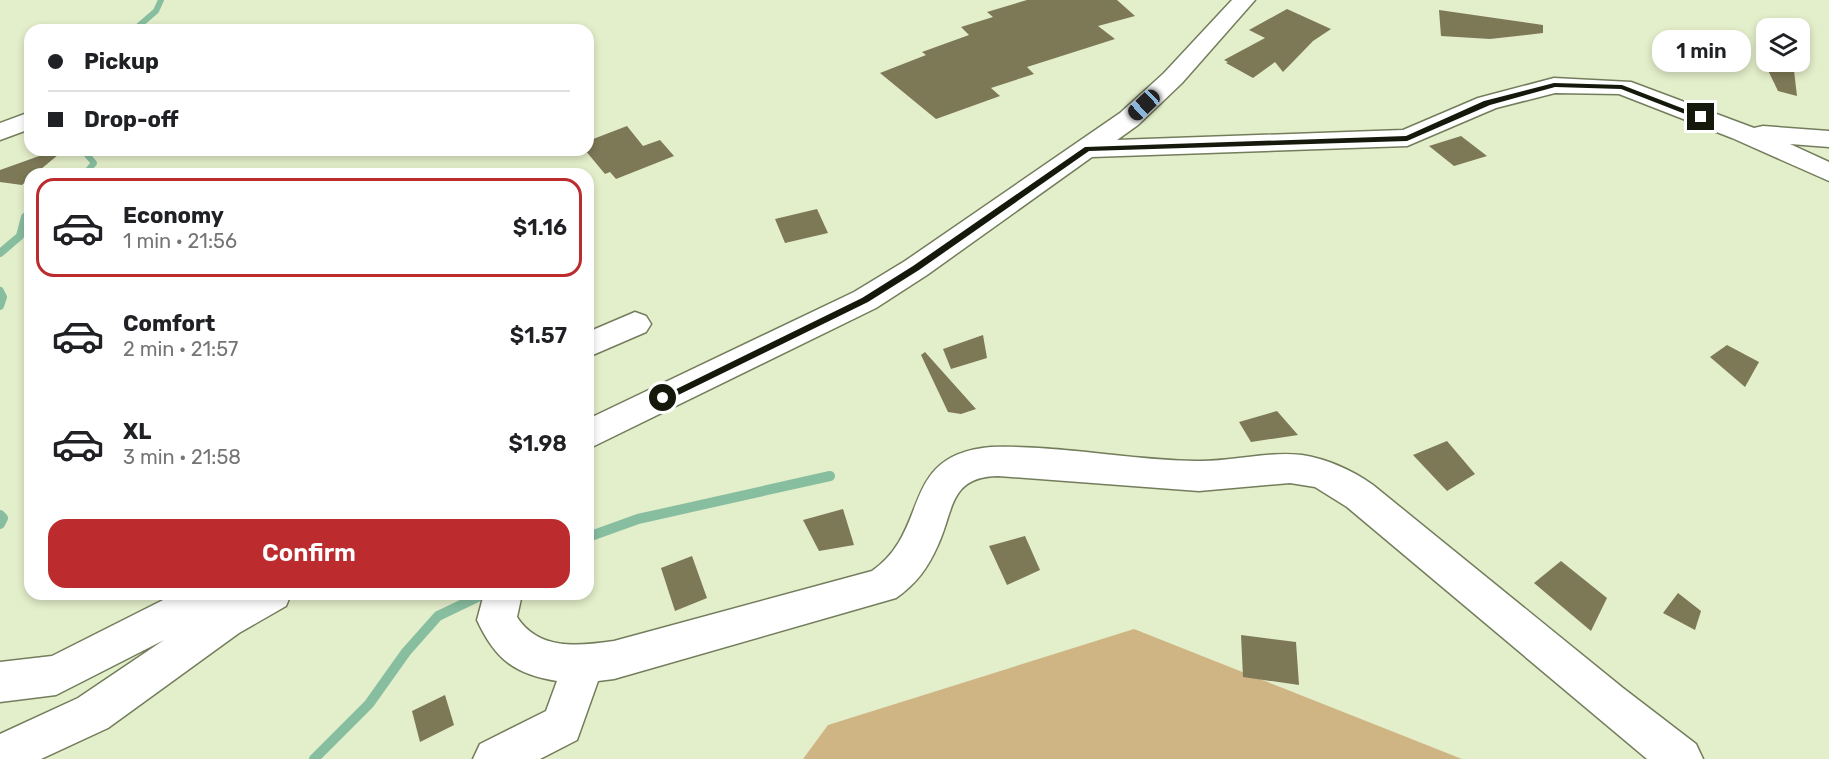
<!DOCTYPE html>
<meta charset="utf-8">
<style>
:root{--surface:#fff;--page:#f2f2f2;--text:#202124;--muted:#757577;--line:#e0e0e0;--accent:#bc2c2e}
body{margin:0;font-family:Rubik,sans-serif;background:var(--page);color:var(--text);height:100vh;display:flex;flex-direction:column;font-size:22px;white-space:nowrap}
*{box-sizing:border-box;margin:0}
p{font-size:20px;color:var(--muted)}
.icon{flex:none;width:33px;height:33px;fill:none;stroke:currentColor;stroke-width:2;stroke-linecap:round;stroke-linejoin:round}
.map{position:relative;flex:1;overflow:hidden}
.drawer{position:absolute;left:24px;top:168px;width:570px;height:432px;display:flex;flex-direction:column;background:var(--surface);border-radius:18px;box-shadow:0 3px 9px #0003}
.drawer>*{flex:none}
.guide{position:absolute;left:24px;top:24px;width:570px;height:132px;border-radius:18px;box-shadow:0 3px 9px #0003;display:grid;align-content:center;height:132px;padding:0 24px;background:var(--surface)}
.controls{position:absolute;left:1756px;top:18px;display:grid;gap:12px}
.controls a{display:grid;place-items:center;width:54px;height:54px;border-radius:12px;background:var(--surface);box-shadow:0 3px 9px #0003;font-size:30px}
.end{position:absolute;width:27px;height:27px;margin:-14px;border:8px solid #15190c;background:#fff;box-shadow:0 0 0 3px #fff}
.from{border-radius:50%}
.bubble{position:absolute;height:42px;border-radius:18px;background:var(--surface);box-shadow:0 3px 9px #0003;font-size:20px;font-weight:600;line-height:42px;text-align:center}
.car{position:absolute;width:18px;height:36px;margin:-18px -9px;border-radius:8px;box-shadow:0 0 4px 2px #0007;background:linear-gradient(#222 24%,#8ab4d8 0 40%,#222 0 76%,#8ab4d8 0 86%,#222 0)}
.guide b{display:flex;align-items:center;gap:21px;height:57px;font-size:22px}
.guide b+b{border-top:2px solid var(--line)}
.guide i{width:15px;height:15px;background:var(--text)}
ul{padding:10px 0 0;list-style:none}
li{display:flex;align-items:center;gap:18px;height:99px;margin:0 12px 9px;padding:0 12px;border:3px solid transparent;border-radius:18px}
li div{flex:1}
li b{display:block;font-size:22px}
li em{font-style:normal;font-weight:600}
li.selected{border-color:var(--accent)}
li>.icon{width:54px;height:54px;stroke-width:1.5}
.action{display:flex;gap:12px;margin-top:auto;padding:12px 24px}
.action a{flex:1;height:69px;border-radius:18px;background:var(--accent);color:#fff;font-size:24px;font-weight:600;line-height:69px;text-align:center}
.map>svg:first-child{display:block}
.forest{fill:#cfb584}
.lines{fill:none;stroke-linecap:round;stroke-linejoin:round}
.stream-far2{stroke:#88bea0;stroke-width:6}
.stream-far1{stroke:#88bea0;stroke-width:8}
.stream{stroke:#88bea0;stroke-width:10}
.building{fill:#7d7856}
.minor-casing{stroke:#737d5c;stroke-width:3}
.minor{fill:#fff;fill-rule:evenodd}
.route{fill:#15190c}
</style>
<div class="map">
<svg width="1829" height="759" viewBox="0 0 1829 759">
<rect width="100%" height="100%" fill="#e3eeca"/>
<polygon class="forest" points="1134,629 1462,759 803,759 828,725"/>
<g class="lines">
<g class="stream-far2">
<polyline points="134,30 156,11 161,0"/>
<polyline points="83,150 94,163 85,174"/>
</g>
<g class="stream-far1">
<polyline points="0,253 20,236 25,217 30,214"/>
<polyline points="0,291 3,297 0,306"/>
</g>
<g class="stream">
<polyline points="0,515 3,518 0,524"/>
<polyline points="588,537 638,519 830,476"/>
<polyline points="314,759 369,704 406,652 438,616 484,594"/>
</g>
</g>
<g class="building">
<polygon points="1027,0 1117,0 1135,16 1098,26 1115,39 1027,67 1034,74 991,88 1000,96 936,119 880,73 926,55 922,52 969,35 961,27 993,17 987,12"/>
<polygon points="1287,9 1331,29 1313,41 1283,72 1275,62 1253,78 1226,63 1228,62 1224,60 1265,38 1249,30"/>
<polygon points="1439,10 1543,25 1543,33 1490,39 1441,36"/>
<polygon points="1764,62 1793,62 1797,96 1778,91"/>
<polygon points="627,126 643,146 660,140 674,156 616,179 610,172 605,174 585,150 588,150 588,141"/>
<polygon points="1461,136 1487,156 1454,166 1429,146"/>
<polygon points="56,150 64,150 35,174 30,174 30,178 22,185 0,182 0,170"/>
<polygon points="817,209 828,233 785,243 775,219"/>
<polygon points="983,335 987,358 951,369 943,349"/>
<polygon points="1727,345 1759,362 1745,387 1710,357"/>
<polygon points="925,352 976,409 961,414 948,412 921,355"/>
<polygon points="1277,411 1298,435 1251,442 1239,422"/>
<polygon points="1447,441 1475,474 1447,491 1413,455"/>
<polygon points="843,509 854,545 819,551 803,520"/>
<polygon points="1025,536 1040,570 1007,585 989,546"/>
<polygon points="692,556 707,598 675,611 661,568"/>
<polygon points="1561,561 1607,598 1591,631 1534,583"/>
<polygon points="1678,593 1701,611 1695,630 1663,613"/>
<polygon points="1241,635 1296,642 1299,685 1243,677"/>
<polygon points="445,695 454,725 420,742 412,711"/>
</g>
<g class="lines">
<g class="minor-casing">
<g id="minor">
<polygon points="1232,0 1255,0 1182,83 1138,125 1117,140 1403,130 1478,98 1554,78 1631,82 1754,128 1763,126 1829,131 1829,147 1790,144 1829,162 1829,181 1732,138 1619,94 1555,93 1496,108 1407,146 1092,157 927,275 876,308 588,449 588,419 854,292 905,261 1120,113 1164,73"/>
<polygon points="30,112 30,129 0,140 0,123"/>
<polygon points="635,312 646,316 651,324 646,332 588,357 588,332"/>
<path d="M991 447C1060 445 1128 460 1196 461 1232 462 1266 451 1302 455 1327 459 1352 470 1373 485L1623 688 1696 744 1703 759H1647L1347 507 1315 487 1290 483 1199 491 998 476C949 477 954 510 938 545 928 568 916 584 896 598L614 679 598 681 577 740 540 759H473L480 744 546 711 557 681C514 674 495 659 477 620L484 594H522L517 617C539 651 579 646 614 641L872 571C932 529 898 455 991 447Z"/>
<polygon points="175,594 232,594 231,596 291,594 286,606 239,633 108,728 41,759 0,759 0,734 78,698 164,640 56,695 0,702 0,662 52,656"/>
</g>
</g>
<use href="#minor" class="minor"/>
</g>
<polygon class="route" points="1554,83 1622,85 1705,117 1698,119 1621,89 1555,87 1490,105 1407,141 1089,151 919,270 868,302 666,401 663,402 658,398 862,298 913,266 1085,147 1406,136 1484,101"/>
</svg>
<div class="controls">
<a><svg class="icon" aria-label="layers" viewBox="0 0 24 24"><path d="M12 4l9 5-9 5-9-5zM3 14l9 5 9-5"/></svg></a>
</div>
<i class="end from" style="left:663px;top:398px"></i>
<i class="end" style="left:1701px;top:117px"></i>
<div class="bubble" style="left:1652px;top:30px;width:99px">1 min</div>
<i class="car" style="left:1144px;top:105px;rotate:227deg"></i>
<div class="guide">
<b><i class="from"></i>Pickup</b>
<b><i></i>Drop-off</b>
</div>
<section class="drawer">
<ul>
<li class="selected"><svg class="icon" aria-label="car" viewBox="0 0 24 24"><path d="M5 17H2v-5l4-1 3-4h7l3 4 3 1v5h-3M9 17h6M6 11h13"/><circle cx="7" cy="17" r="2"/><circle cx="17" cy="17" r="2"/></svg><div><b>Economy</b><p>1 min · 21:56</p></div><em>$1.16</em></li>
<li><svg class="icon" aria-label="car" viewBox="0 0 24 24"><path d="M5 17H2v-5l4-1 3-4h7l3 4 3 1v5h-3M9 17h6M6 11h13"/><circle cx="7" cy="17" r="2"/><circle cx="17" cy="17" r="2"/></svg><div><b>Comfort</b><p>2 min · 21:57</p></div><em>$1.57</em></li>
<li><svg class="icon" aria-label="car" viewBox="0 0 24 24"><path d="M5 17H2v-5l4-1 3-4h7l3 4 3 1v5h-3M9 17h6M6 11h13"/><circle cx="7" cy="17" r="2"/><circle cx="17" cy="17" r="2"/></svg><div><b>XL</b><p>3 min · 21:58</p></div><em>$1.98</em></li>
</ul>
<div class="action"><a>Confirm</a></div>
</section>
</div>
